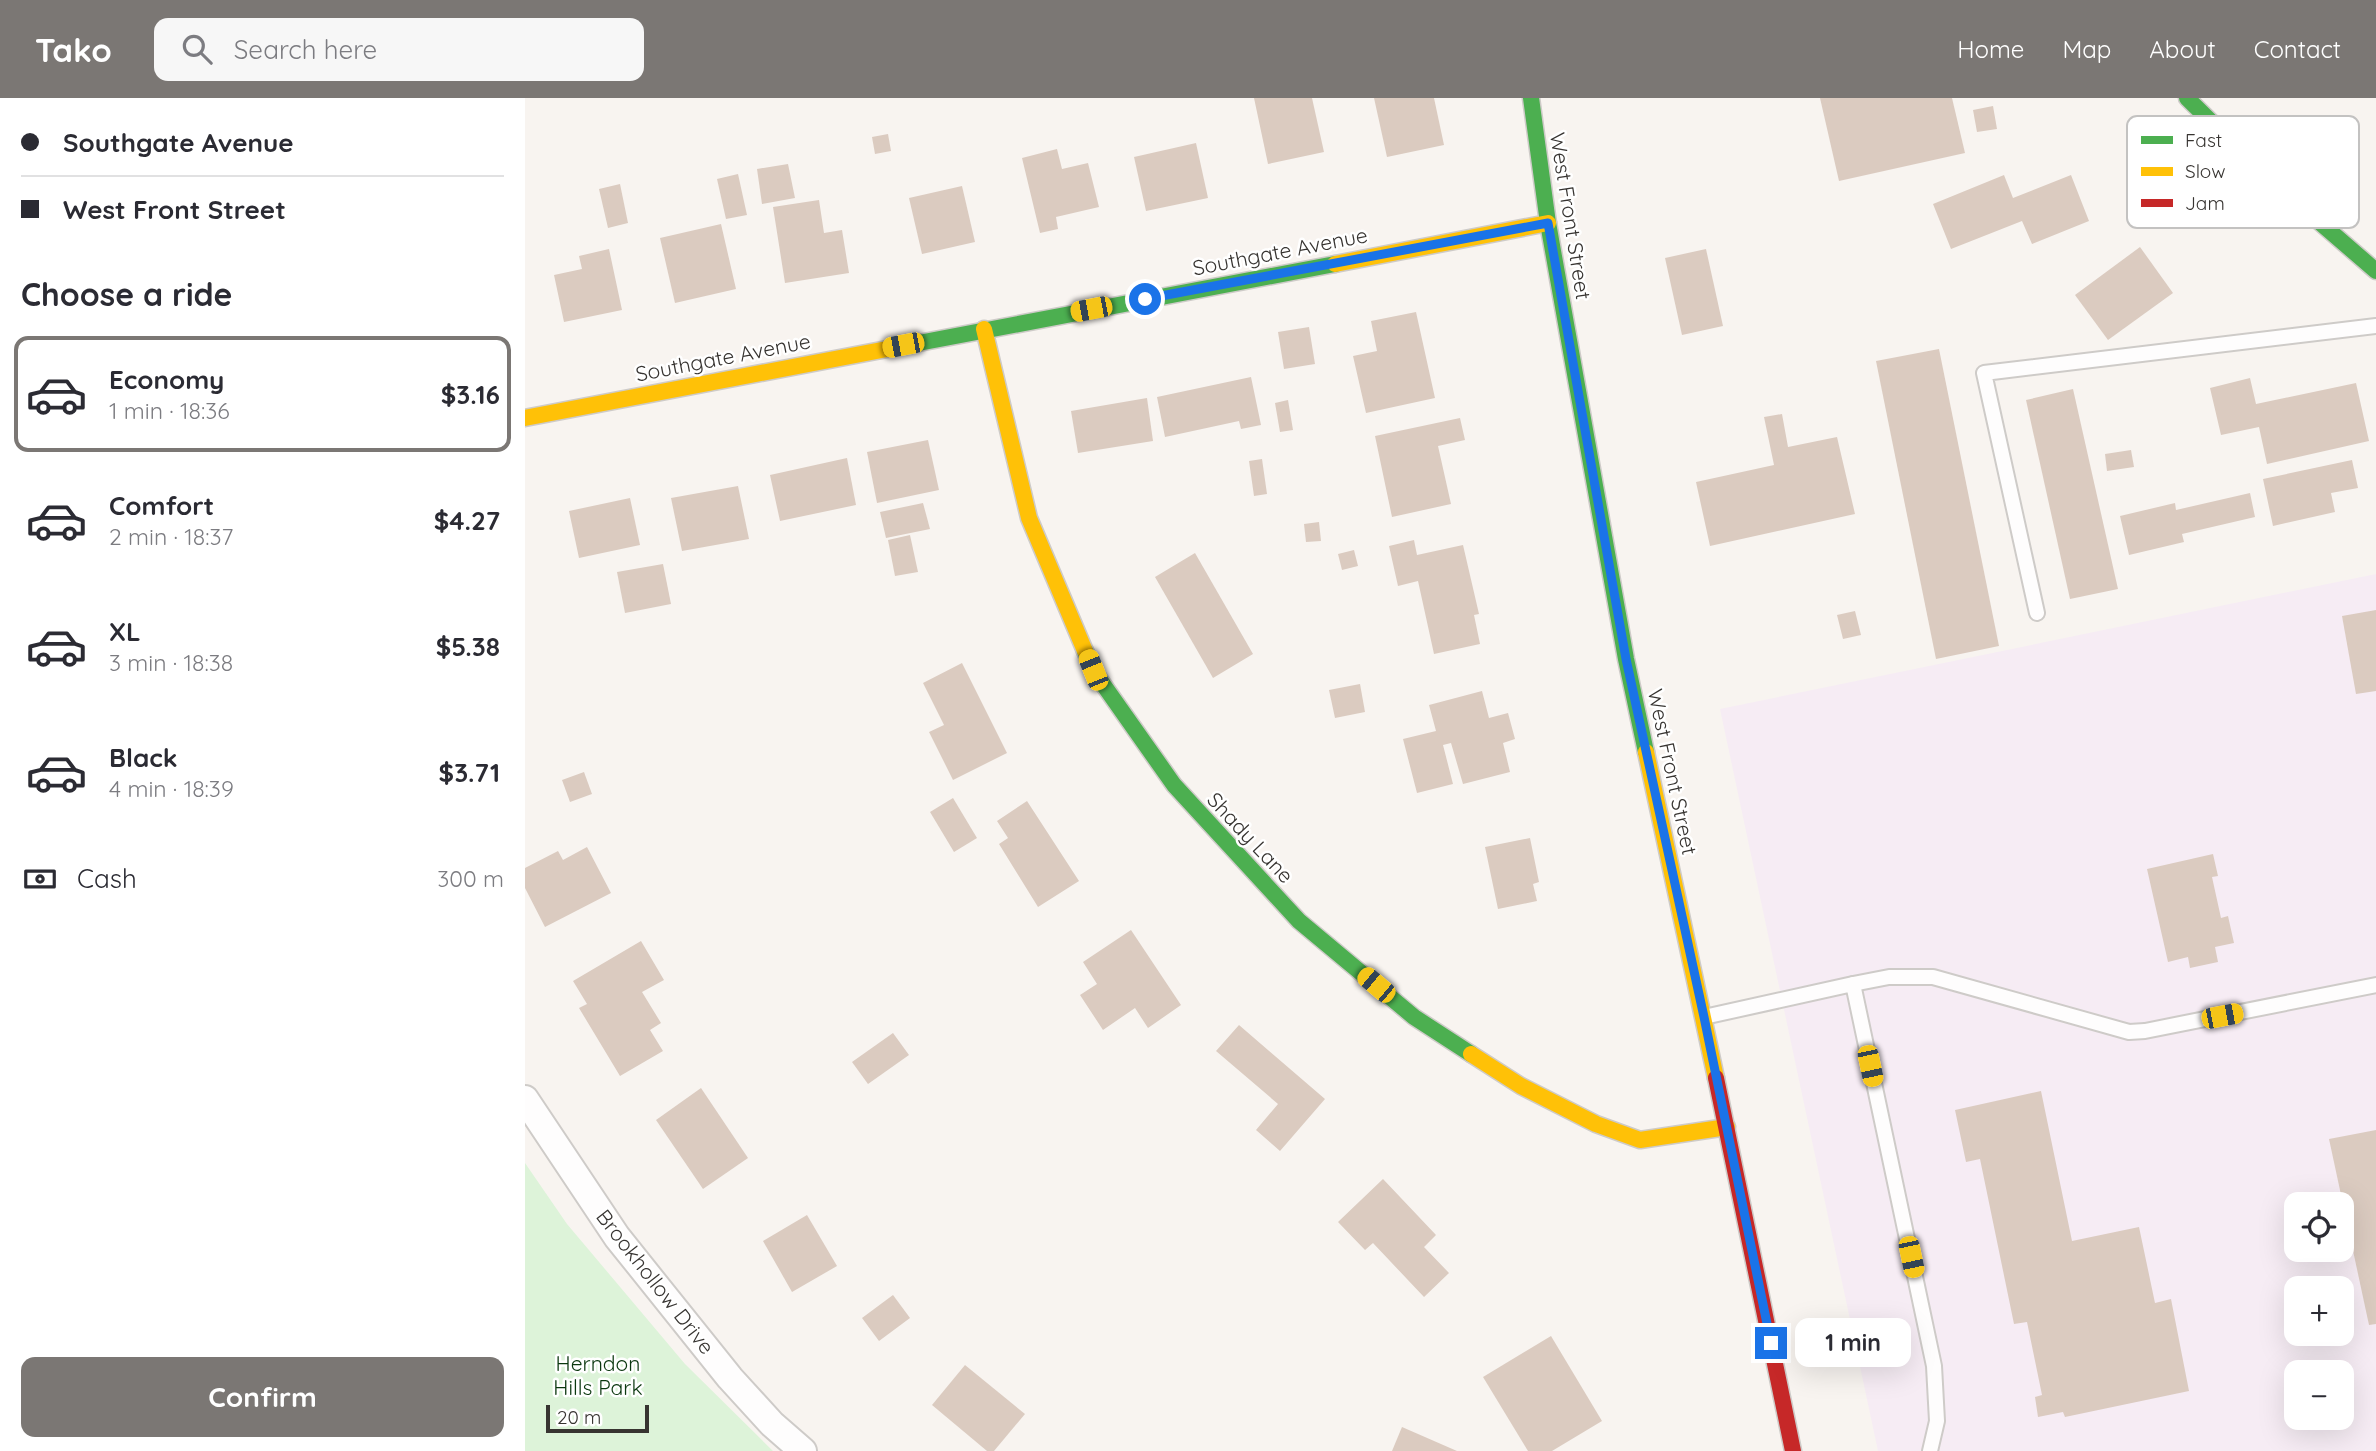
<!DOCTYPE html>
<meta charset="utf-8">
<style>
:root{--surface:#fff;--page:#f7f7f7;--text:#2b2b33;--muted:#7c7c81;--line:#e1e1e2;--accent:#7b7774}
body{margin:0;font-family:Quicksand,sans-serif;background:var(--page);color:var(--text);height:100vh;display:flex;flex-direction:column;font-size:26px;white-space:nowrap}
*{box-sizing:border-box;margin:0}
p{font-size:23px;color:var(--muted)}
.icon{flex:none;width:38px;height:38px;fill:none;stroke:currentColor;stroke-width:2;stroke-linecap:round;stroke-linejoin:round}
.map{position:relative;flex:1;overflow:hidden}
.panel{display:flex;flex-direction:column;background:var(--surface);width:525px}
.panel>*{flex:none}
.top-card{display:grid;align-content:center;height:154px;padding:0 21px;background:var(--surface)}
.tools{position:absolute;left:1759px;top:1094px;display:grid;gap:14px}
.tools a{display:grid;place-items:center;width:70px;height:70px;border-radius:14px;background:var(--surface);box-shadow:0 7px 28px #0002;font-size:35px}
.scale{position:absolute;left:21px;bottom:18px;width:103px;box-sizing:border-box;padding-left:7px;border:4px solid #373431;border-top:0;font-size:19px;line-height:24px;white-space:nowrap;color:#373431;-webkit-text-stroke:5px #fff;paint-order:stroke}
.end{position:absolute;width:32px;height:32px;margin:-16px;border:9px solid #1a73e8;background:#fff;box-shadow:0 0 0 4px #fff}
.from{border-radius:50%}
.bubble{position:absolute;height:49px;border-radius:14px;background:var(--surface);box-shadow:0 7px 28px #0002;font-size:23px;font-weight:700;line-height:49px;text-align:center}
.car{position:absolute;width:21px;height:42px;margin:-21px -10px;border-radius:9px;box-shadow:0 0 5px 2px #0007;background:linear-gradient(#f5c518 24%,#345 0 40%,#f5c518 0 76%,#345 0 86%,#f5c518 0)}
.top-card b{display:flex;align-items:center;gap:24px;height:66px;font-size:26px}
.top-card b+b{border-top:2px solid var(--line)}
.top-card i{width:18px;height:18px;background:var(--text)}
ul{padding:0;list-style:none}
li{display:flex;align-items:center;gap:21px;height:116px;margin:0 14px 10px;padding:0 7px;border:4px solid transparent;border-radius:14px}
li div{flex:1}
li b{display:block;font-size:26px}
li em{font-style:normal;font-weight:700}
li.on{border-color:var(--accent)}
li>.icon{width:63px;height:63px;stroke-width:1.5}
h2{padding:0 21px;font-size:32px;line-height:84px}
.pay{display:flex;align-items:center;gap:18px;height:77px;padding:0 21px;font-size:26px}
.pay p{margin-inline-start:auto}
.primary-button{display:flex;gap:14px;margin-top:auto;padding:14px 21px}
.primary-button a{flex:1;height:80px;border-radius:14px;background:var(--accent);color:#fff;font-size:28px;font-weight:700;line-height:80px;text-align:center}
header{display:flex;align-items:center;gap:42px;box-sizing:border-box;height:98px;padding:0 35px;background:var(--accent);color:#fff}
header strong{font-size:33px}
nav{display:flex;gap:38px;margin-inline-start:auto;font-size:24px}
.search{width:490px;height:63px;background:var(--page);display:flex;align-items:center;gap:18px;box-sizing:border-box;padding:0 24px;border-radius:14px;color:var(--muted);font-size:26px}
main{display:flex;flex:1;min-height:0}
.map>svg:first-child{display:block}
.commercial{fill:#f6ecf4;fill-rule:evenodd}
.green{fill:#ddf3d9}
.building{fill:#dbcbc0}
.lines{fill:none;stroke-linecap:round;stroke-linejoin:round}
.lane-casing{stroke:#cecbc8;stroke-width:18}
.street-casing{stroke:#cecbc8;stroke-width:30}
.fast-casing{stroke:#cecbc8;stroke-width:19}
.slow-casing{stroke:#cecbc8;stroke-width:19}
.jam-casing{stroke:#cecbc8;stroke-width:19}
.lane{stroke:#fefdfd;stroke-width:14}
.street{stroke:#fefdfd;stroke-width:26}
.fast{stroke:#4caf50;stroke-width:16}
.slow{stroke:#ffc107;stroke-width:16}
.jam{stroke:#c62828;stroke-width:16}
.route{stroke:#1a73e8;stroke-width:9}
.labels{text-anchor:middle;stroke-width:5;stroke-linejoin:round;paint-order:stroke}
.street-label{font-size:21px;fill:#373431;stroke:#fff}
.park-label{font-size:21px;fill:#0a370e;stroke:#fff}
.key{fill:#fff;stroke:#c3c2c1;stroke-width:2}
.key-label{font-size:19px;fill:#373431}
</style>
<header>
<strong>Tako</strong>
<div class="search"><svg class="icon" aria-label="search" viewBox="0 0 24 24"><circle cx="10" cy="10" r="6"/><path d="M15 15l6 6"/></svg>Search here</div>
<nav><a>Home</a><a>Map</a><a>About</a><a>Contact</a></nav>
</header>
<main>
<section class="panel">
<div class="top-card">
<b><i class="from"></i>Southgate Avenue</b>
<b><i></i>West Front Street</b>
</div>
<h2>Choose a ride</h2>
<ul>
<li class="on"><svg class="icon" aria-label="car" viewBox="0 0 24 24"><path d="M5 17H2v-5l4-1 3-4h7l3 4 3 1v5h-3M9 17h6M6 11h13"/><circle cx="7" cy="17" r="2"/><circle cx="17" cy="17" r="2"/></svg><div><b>Economy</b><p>1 min · 18:36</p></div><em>$3.16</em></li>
<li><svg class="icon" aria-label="car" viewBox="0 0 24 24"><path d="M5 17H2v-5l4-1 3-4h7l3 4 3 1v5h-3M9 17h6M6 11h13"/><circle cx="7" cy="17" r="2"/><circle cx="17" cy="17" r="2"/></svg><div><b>Comfort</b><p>2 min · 18:37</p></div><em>$4.27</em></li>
<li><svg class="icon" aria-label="car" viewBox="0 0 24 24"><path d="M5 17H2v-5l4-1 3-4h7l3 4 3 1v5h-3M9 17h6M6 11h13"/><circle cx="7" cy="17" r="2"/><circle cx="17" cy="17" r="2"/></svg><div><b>XL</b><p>3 min · 18:38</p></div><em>$5.38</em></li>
<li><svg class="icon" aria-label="car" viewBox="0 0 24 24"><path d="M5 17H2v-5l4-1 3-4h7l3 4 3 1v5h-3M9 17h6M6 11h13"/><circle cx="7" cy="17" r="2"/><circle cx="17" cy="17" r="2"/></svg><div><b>Black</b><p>4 min · 18:39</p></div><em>$3.71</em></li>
</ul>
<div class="pay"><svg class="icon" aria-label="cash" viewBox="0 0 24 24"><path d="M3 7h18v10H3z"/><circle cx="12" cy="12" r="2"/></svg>Cash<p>300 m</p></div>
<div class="primary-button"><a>Confirm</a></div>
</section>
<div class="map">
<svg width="1851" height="1353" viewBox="0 0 1851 1353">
<rect width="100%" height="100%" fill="#f8f4f0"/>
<path class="commercial" d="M1851 476V1353H1353L1195 611ZM1771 1106H1816V1152H1771ZM1771 1190H1816V1236H1771ZM1771 1274H1816V1320H1771Z"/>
<polygon class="green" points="0,1065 42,1126 160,1266 248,1353 0,1353"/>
<g class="building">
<polygon points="729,0 787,0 799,54 743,66"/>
<polygon points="849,0 909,0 919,47 862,59"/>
<polygon points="1295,0 1427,0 1440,55 1314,83"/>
<polygon points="1468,8 1472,31 1452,34 1448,12"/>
<polygon points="363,36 366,53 350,56 347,39"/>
<polygon points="671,45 683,100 621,113 609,59"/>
<polygon points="532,51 537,71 563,65 574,109 531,119 533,131 515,135 497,60"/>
<polygon points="263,66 270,100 237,106 232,71"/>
<polygon points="213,76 222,117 201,121 192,81"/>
<polygon points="1479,77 1488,100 1546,77 1564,123 1507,146 1497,123 1426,151 1408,106"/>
<polygon points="95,86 103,125 83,130 74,91"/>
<polygon points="437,88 450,144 397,156 384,100"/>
<polygon points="294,102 299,135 317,132 324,175 260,185 248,109"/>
<polygon points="196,126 211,191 150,205 135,140"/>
<polygon points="1615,149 1648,195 1583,242 1550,197"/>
<polygon points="84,151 97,212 39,224 29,177 57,171 54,158"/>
<polygon points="1181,151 1198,228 1157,237 1140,160"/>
<polygon points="891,214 910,300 841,315 828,258 852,253 846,223"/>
<polygon points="784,229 790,266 759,271 753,234"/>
<polygon points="1414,251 1474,548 1411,561 1351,263"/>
<polygon points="726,279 736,327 716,331 714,323 640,339 632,299"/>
<polygon points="1725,280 1731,306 1831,285 1844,343 1742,366 1734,329 1696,337 1685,290"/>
<polygon points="1548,291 1593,491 1545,501 1501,302"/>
<polygon points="622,300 628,343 553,355 546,313"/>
<polygon points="763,302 768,332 755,334 750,305"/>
<polygon points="1257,316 1263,349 1312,339 1330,416 1185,448 1171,384 1249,367 1239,319"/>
<polygon points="935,320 940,342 913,348 926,406 867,419 850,338"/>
<polygon points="403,342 414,392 352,405 342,354"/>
<polygon points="1606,352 1609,369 1582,373 1580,356"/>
<polygon points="322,360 331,407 255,423 245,377"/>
<polygon points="737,361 742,396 729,398 724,363"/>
<polygon points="1827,362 1833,390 1806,395 1810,414 1748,428 1738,381"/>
<polygon points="213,388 224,441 157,453 146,400"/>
<polygon points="1725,395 1730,419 1657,436 1659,444 1604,457 1595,418 1650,405 1651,412"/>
<polygon points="105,400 115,447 54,460 44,413"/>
<polygon points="398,405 405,431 361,440 355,414"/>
<polygon points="794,424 796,443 781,444 779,426"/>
<polygon points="385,437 393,474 370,478 363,442"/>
<polygon points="889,442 892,457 938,447 954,516 949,517 955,546 909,556 893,483 873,488 864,448"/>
<polygon points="829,452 833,468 817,472 813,456"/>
<polygon points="670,455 728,556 688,580 630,479"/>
<polygon points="138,466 146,506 100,515 92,474"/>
<polygon points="1851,512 1851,593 1831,596 1817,518"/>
<polygon points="1330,513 1336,537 1318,541 1312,517"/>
<polygon points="437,565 482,655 428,682 404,634 419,627 398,585"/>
<polygon points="835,586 840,614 810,620 804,592"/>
<polygon points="957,593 964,620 983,615 990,641 978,645 985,674 938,686 926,645 918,647 928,686 892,695 878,641 911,633 904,607"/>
<polygon points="59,674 67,696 45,704 37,682"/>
<polygon points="428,700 452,740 429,754 405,714"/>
<polygon points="502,703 554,783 513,809 474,746 483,740 472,723"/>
<polygon points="1005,740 1014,784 1008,786 1012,803 973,811 960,749"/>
<polygon points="62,749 86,795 20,829 0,790 0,770 33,753 38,762"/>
<polygon points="1688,756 1693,778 1687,779 1696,820 1703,818 1709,845 1690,849 1693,864 1665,870 1663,859 1643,864 1622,771"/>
<polygon points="606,832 656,907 623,930 610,910 578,932 555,897 572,886 558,864"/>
<polygon points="116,843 139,882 117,894 136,925 125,932 138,953 95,978 54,910 62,906 48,883"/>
<polygon points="714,927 800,1001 755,1053 731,1032 753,1006 691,953"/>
<polygon points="368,935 384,957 343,986 327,964"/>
<polygon points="176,990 223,1060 178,1091 131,1022"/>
<polygon points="1516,993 1547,1143 1614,1129 1630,1205 1646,1201 1664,1293 1540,1319 1538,1314 1513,1319 1510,1299 1517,1297 1502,1224 1489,1226 1455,1061 1441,1064 1430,1012"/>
<polygon points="1851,1032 1851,1226 1844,1227 1804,1041"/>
<polygon points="858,1081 911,1137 899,1149 924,1175 899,1199 848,1145 840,1152 813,1124"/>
<polygon points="282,1117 312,1168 267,1194 238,1143"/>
<polygon points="368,1197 385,1220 354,1243 337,1220"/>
<polygon points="1026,1238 1077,1323 1027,1353 1003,1353 958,1279"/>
<polygon points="440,1267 500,1316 469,1353 462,1353 407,1307"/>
<polygon points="877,1329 932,1353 867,1353"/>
</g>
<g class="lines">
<g class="lane-casing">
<g id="lane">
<polyline points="1512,515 1459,275 1851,228"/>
<polyline points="1328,886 1364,879 1408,879 1604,934 1620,933 1851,887"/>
<polyline points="1179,919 1328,886 1409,1268 1412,1323 1405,1353"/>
</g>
</g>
<g class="street-casing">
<polyline id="street" points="0,1001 92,1139 205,1280 247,1326 278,1353"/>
</g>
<g class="fast-casing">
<g id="fast">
<polyline points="1006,0 1023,125 1101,561 1121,654"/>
<polyline points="1662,0 1739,76 1851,173"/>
<polyline points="383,247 810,166"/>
<polyline points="560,553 568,572 649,687 774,823 889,919 946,956"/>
</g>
</g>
<g class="slow-casing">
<g id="slow">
<polyline points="810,166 1023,125"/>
<polyline points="459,231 504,420 560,553"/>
<polyline points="0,320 383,247"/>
<polyline points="1121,654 1191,980"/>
<polyline points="946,956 996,988 1071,1026 1115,1042 1202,1029"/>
</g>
</g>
<g class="jam-casing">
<polyline id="jam" points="1191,980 1268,1353"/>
</g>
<use href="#lane" class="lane"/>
<use href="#street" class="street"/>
<use href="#fast" class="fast"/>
<use href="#slow" class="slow"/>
<use href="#jam" class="jam"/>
</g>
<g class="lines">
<polyline class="route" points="620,201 1023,125 1101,561 1179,919 1246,1245"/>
</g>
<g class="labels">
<g class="street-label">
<text transform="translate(1045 118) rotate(81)" y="7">West Front Street</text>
<text transform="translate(755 154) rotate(-11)" y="7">Southgate Avenue</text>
<text transform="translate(198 260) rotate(-11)" y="7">Southgate Avenue</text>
<text transform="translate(1147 674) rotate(78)" y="7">West Front Street</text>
<text transform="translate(725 740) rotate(47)" y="7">Shady Lane</text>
<text transform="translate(130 1184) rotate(52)" y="7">Brookhollow Drive</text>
</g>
<g class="park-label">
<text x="73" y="1273">Herndon<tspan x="73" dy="24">Hills Park</tspan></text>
</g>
</g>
<rect x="1602" y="18" width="232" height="112" rx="10" class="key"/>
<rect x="1616" y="38" width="32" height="8" fill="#4caf50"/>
<rect x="1616" y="69" width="32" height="9" fill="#ffc107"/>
<rect x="1616" y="101" width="32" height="8" fill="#c62828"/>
<g class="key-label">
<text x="1660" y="49">Fast</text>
<text x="1660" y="80">Slow</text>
<text x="1660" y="112">Jam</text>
</g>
</svg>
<div class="tools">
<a><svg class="icon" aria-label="locate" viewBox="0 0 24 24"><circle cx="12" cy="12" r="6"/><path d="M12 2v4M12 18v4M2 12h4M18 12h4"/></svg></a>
<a>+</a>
<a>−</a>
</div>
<div class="scale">20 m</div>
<i class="end from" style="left:620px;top:201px"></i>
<i class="end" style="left:1246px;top:1245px"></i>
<div class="bubble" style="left:1270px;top:1220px;width:116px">1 min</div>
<i class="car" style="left:566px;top:211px;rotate:259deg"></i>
<i class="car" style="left:378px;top:247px;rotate:259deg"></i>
<i class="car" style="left:568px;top:572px;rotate:338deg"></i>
<i class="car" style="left:851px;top:887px;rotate:310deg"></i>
<i class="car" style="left:1697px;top:918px;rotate:79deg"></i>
<i class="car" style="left:1345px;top:968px;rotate:168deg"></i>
<i class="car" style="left:1386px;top:1159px;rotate:168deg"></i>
</div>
</main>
